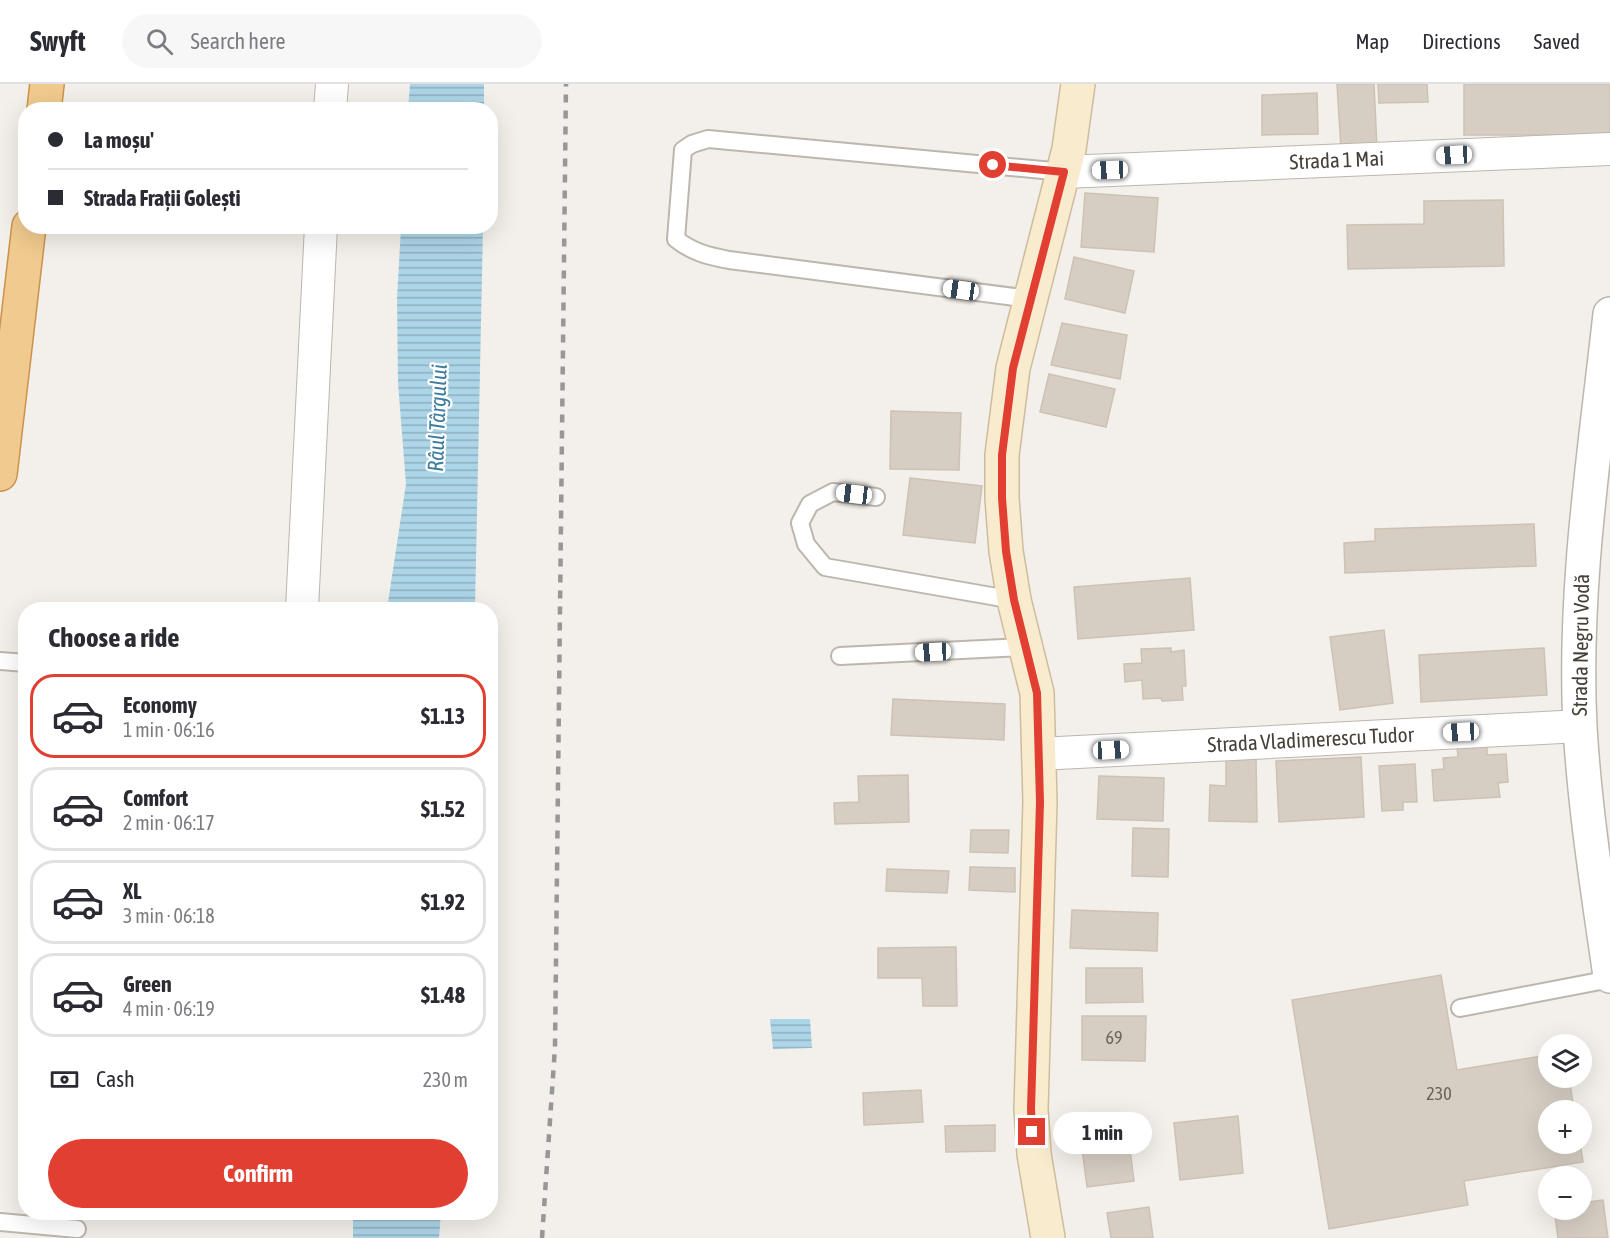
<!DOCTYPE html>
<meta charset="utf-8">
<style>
:root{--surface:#fff;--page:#f7f7f7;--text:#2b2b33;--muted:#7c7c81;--line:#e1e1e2;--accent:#e13f32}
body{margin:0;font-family:"Asap Condensed",sans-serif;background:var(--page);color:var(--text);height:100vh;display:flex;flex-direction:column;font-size:22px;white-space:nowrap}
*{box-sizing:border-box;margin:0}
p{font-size:20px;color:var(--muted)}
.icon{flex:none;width:33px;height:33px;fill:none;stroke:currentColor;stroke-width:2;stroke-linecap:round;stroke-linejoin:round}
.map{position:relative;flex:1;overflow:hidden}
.details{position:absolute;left:18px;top:518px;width:480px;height:618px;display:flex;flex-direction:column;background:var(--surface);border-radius:24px;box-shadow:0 6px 24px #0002}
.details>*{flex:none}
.hud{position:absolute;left:18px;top:18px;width:480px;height:132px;border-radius:24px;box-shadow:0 6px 24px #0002;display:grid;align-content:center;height:132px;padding:0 30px;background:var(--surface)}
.controls{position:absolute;left:1538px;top:950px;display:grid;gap:12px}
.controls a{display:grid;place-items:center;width:54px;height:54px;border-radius:50%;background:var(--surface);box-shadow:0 6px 24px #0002;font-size:30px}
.end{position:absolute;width:27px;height:27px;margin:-14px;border:8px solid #e13f32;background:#fff;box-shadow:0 0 0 3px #fff}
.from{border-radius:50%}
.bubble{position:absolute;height:42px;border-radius:21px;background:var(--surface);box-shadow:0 6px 24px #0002;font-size:20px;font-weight:700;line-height:42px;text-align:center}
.car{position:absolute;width:18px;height:36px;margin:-18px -9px;border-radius:8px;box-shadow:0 0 4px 2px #0007;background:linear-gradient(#fff 24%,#345 0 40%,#fff 0 76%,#345 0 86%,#fff 0)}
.hud b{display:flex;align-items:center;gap:21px;height:57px;font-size:22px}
.hud b+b{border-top:2px solid var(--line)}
.hud i{width:15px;height:15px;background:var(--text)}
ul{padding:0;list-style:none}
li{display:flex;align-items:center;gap:18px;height:84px;margin:0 12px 9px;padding:0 18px;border:3px solid var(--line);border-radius:24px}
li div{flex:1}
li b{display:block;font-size:22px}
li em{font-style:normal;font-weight:700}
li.selected{border-color:var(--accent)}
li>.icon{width:54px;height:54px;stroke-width:1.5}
h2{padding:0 30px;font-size:27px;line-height:72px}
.pay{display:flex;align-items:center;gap:15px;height:66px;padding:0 30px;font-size:22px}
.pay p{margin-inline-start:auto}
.action{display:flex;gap:12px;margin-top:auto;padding:12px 30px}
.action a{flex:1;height:69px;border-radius:36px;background:var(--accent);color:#fff;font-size:24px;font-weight:700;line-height:69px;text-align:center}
header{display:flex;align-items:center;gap:36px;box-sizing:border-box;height:84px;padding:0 30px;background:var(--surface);border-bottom:2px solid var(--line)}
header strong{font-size:28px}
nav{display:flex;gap:33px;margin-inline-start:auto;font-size:21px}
.search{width:420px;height:54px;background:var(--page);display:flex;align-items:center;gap:15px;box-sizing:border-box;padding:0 21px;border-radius:33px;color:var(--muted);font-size:22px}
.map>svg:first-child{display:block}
.water{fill:url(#water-rules)}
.building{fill:#d6cdc3;stroke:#cdc2b4;stroke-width:1.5}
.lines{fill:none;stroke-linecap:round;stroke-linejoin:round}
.service-casing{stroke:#bdb6ad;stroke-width:20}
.minor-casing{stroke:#bdb6ad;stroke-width:34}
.tertiary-casing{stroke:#bdb6ad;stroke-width:36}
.secondary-casing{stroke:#cdbd9e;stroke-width:36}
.trunk-casing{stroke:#cc924b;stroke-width:36}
.service{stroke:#fff;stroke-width:16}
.minor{stroke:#fff;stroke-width:32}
.tertiary{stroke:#fff;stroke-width:33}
.secondary{stroke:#f8ebce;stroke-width:33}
.trunk{stroke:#f0ca8e;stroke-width:33}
.rail{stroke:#979797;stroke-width:4.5;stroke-dasharray:8 8;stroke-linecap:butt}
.route{stroke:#e13f32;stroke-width:8}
.labels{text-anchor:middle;stroke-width:4.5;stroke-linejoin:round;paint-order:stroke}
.number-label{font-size:18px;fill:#6a635c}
.street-label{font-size:21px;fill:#464039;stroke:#fff}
.water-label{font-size:22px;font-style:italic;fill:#3c7c9f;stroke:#fff}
</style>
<header>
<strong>Swyft</strong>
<div class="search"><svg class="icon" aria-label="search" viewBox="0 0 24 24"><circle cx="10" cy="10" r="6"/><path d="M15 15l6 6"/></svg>Search here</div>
<nav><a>Map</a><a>Directions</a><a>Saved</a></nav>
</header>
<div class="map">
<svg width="1610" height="1154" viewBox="0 0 1610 1154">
<defs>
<pattern id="water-rules" width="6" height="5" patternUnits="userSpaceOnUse" patternTransform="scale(1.5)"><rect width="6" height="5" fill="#add5e8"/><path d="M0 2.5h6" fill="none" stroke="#8faebd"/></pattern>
</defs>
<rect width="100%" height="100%" fill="#f3efea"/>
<g class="water">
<polygon points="410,0 484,0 484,25 408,25"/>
<polygon points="401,143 483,143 475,525 387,525 406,400 398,299 397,215"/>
<polygon points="770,935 810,935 812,964 773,965"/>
<polygon points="353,1128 441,1128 439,1154 353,1154"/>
</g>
<g class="building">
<polygon points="1337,0 1374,0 1377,64 1341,65"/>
<polygon points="1378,0 1427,0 1428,18 1379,19"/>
<rect x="1464" y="0" width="146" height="51"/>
<polygon points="1317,9 1318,50 1262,51 1262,11"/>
<polygon points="1085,109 1158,114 1154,168 1081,163"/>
<polygon points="1503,116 1504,182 1348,185 1347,141 1424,140 1424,117"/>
<polygon points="1074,173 1134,187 1125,229 1065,215"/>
<polygon points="1062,239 1127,251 1120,295 1051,281"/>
<polygon points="1049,290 1115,305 1106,343 1040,328"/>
<polygon points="891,327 961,329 959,386 890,385"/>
<polygon points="910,394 982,402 975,459 903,451"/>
<polygon points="1534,440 1536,482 1345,489 1344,459 1375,457 1375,445"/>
<polygon points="1190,494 1194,546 1078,555 1074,503"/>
<polygon points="1384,546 1393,619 1340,626 1330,553"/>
<polygon points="1171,564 1171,568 1184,566 1186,602 1182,602 1183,616 1162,617 1161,614 1143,615 1142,596 1125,598 1124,580 1142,579 1141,565"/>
<polygon points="1544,564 1547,611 1421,618 1419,571"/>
<polygon points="893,615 1005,620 1004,656 891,651"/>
<polygon points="1487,659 1487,671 1506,670 1508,698 1498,699 1500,713 1434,717 1432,686 1444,685 1443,674 1458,673 1457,661"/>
<polygon points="1361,673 1364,733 1279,738 1276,677"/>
<polygon points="1256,674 1257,738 1209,737 1210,701 1226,702 1226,675"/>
<polygon points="1415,680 1417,718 1403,718 1403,726 1382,727 1379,682"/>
<polygon points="908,691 909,738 835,740 834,719 859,718 858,692"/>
<polygon points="1099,692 1164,694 1163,737 1097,735"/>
<polygon points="1133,744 1169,745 1168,793 1132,792"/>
<polygon points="971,746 1009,746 1008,769 970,768"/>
<polygon points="970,783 1015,784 1015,808 969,806"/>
<polygon points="887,785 949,787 947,809 886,807"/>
<polygon points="1072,826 1158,829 1157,867 1070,864"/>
<polygon points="956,863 957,922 923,922 922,894 878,894 878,864"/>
<polygon points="1086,884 1142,884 1143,918 1086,919"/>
<polygon points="1441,891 1457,986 1548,971 1548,993 1569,993 1574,1026 1548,1026 1548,1059 1580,1059 1583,1078 1464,1097 1468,1121 1329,1145 1292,916"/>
<polygon points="1082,932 1146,932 1145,977 1082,976"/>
<polygon points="921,1006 923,1038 864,1041 863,1009"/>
<polygon points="1238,1032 1243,1089 1180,1096 1174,1039"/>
<polygon points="1126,1035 1134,1097 1087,1103 1079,1041"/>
<polygon points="995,1041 995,1067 946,1068 945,1042"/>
<polygon points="1603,1116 1608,1154 1558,1154 1554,1125 1581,1125 1581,1119"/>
<polygon points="1149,1123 1153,1154 1111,1154 1107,1129"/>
</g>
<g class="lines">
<g class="service-casing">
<g id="service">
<path d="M1030 215 729 176C708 172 692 168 676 155L683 66 692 60 708 55 1064 88"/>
<polyline points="876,413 833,408 810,420 800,439 806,460 825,483 1014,516"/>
<polyline points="840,572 1025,563"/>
<polyline points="0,577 26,579"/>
<polyline points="1460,924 1610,895"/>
<polyline points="0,1138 77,1145"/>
</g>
</g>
<g class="minor-casing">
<g id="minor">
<polyline points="330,26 332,0"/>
<path id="s1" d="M1064 88 1610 65"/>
<polyline points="302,525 321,142"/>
<path id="s2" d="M1039 670 1580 642"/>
</g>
</g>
<g class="tertiary-casing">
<path id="tertiary" d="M1610 230C1595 367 1573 505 1580 643 1585 727 1598 809 1610 892"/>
</g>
<g class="secondary-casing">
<polyline id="secondary" points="1048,1154 1034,1070 1031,1025 1040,718 1037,609 1014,516 1006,467 1002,414 1002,371 1013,284 1069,65 1078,0"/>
</g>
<g class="trunk-casing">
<g id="trunk">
<polyline points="44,26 47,0"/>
<polyline points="0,390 29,142"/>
</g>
</g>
<use href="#service" class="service"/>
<use href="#minor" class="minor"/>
<use href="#tertiary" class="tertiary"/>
<use href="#secondary" class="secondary"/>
<use href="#trunk" class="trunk"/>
<polyline class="rail" points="542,1154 555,963 566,0"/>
</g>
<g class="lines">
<polyline class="route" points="993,81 1064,88 1013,284 1002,371 1002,414 1006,467 1014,516 1037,609 1040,718 1031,1025 1032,1048"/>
</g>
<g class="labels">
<g class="number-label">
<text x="1114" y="960">69</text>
<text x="1439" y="1016">230</text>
</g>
<g class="street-label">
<text dy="7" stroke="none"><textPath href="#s1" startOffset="273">Strada 1 Mai</textPath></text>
<text transform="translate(1581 561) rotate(-89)" y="7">Strada Negru Vodă</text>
<text dy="7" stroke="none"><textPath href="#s2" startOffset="272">Strada Vladimerescu Tudor</textPath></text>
</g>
<g class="water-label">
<text transform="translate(437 334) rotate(-88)" y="8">Râul Târgului</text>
</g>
</g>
</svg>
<div class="controls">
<a><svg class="icon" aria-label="layers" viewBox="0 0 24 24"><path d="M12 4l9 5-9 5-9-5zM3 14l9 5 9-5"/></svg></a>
<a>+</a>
<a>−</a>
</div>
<i class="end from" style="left:993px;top:81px"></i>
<i class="end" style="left:1032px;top:1048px"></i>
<div class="bubble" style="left:1053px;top:1028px;width:99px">1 min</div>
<i class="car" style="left:1454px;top:71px;rotate:267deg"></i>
<i class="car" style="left:1110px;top:86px;rotate:268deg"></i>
<i class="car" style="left:961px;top:206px;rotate:278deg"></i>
<i class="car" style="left:854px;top:410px;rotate:277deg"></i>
<i class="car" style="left:933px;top:568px;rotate:267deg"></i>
<i class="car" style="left:1461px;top:648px;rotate:267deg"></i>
<i class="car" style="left:1111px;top:666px;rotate:87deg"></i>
<div class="hud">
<b><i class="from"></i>La moșu'</b>
<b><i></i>Strada Frații Golești</b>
</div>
<section class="details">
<h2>Choose a ride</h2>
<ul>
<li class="selected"><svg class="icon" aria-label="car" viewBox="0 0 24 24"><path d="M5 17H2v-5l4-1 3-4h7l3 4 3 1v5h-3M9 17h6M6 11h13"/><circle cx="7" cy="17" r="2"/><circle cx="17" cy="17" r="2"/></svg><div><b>Economy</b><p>1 min · 06:16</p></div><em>$1.13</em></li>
<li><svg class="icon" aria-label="car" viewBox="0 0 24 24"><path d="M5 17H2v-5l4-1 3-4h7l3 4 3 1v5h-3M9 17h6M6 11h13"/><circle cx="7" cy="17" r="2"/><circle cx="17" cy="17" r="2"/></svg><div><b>Comfort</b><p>2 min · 06:17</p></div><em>$1.52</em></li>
<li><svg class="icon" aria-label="car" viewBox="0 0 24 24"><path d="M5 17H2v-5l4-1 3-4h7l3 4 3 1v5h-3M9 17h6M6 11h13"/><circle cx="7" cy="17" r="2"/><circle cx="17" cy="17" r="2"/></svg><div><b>XL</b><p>3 min · 06:18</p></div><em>$1.92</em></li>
<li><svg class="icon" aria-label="car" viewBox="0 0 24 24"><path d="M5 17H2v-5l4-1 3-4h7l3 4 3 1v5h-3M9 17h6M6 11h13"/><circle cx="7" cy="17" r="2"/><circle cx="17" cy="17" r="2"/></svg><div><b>Green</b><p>4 min · 06:19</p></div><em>$1.48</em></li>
</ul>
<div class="pay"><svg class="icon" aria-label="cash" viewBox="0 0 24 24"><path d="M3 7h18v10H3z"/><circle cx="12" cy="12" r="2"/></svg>Cash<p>230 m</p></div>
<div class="action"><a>Confirm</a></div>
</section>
</div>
